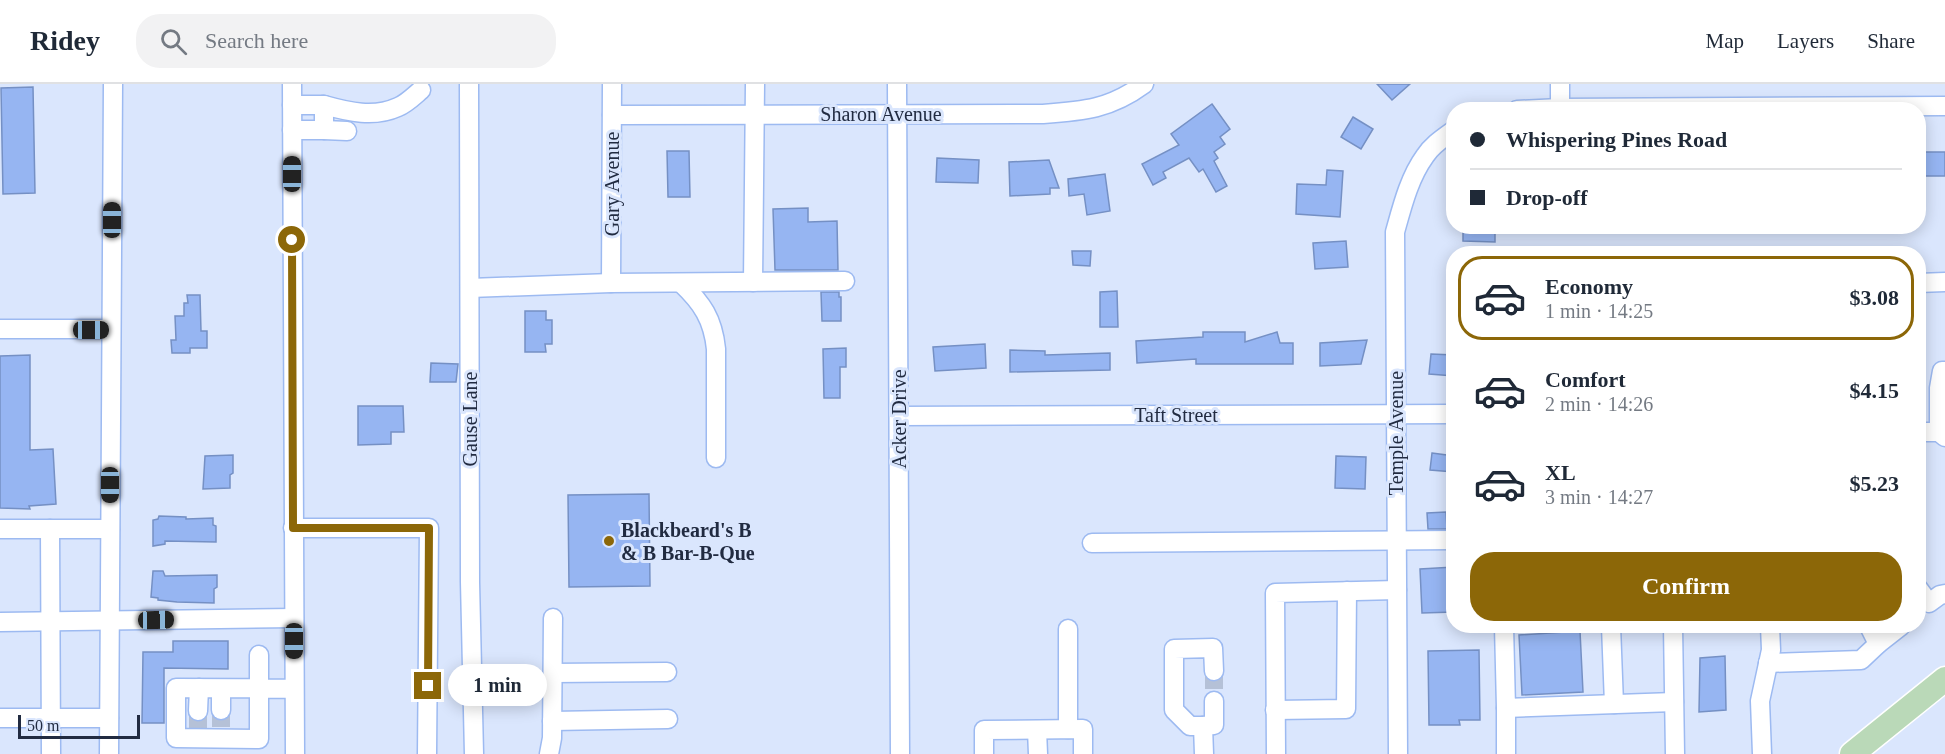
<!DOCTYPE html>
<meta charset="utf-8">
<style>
:root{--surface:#fff;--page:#f2f2f3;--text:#1f2937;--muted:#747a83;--line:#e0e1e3;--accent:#8c6708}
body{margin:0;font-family:Georgia,serif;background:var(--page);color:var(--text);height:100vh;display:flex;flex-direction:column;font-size:22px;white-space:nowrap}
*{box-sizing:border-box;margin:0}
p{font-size:20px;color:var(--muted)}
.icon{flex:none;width:33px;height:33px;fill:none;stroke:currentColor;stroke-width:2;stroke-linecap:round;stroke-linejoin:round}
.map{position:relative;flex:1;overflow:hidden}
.sheet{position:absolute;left:1446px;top:162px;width:480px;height:387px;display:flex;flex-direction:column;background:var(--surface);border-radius:24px;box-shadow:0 3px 15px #0003}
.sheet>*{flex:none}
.guide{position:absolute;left:1446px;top:18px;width:480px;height:132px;border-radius:24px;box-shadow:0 3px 15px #0003;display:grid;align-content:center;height:132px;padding:0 24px;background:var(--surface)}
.scale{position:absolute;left:18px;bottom:15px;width:122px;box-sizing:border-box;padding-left:6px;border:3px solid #212b41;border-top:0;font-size:16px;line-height:21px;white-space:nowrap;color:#212b41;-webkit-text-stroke:4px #dae6fd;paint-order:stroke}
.end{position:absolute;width:27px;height:27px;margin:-14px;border:8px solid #8c6708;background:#fff;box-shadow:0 0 0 3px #fff}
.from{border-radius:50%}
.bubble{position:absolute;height:42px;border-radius:21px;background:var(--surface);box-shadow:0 3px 15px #0003;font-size:20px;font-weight:700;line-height:42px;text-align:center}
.car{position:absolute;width:18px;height:36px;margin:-18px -9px;border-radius:8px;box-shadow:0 0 4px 2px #0007;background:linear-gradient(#222 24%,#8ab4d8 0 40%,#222 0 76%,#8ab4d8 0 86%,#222 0)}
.guide b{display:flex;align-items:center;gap:21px;height:57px;font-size:22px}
.guide b+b{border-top:2px solid var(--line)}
.guide i{width:15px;height:15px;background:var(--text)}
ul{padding:10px 0 0;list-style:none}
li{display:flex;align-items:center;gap:18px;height:84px;margin:0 12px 9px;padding:0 12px;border:3px solid transparent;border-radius:24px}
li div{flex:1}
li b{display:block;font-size:22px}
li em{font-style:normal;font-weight:700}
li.active{border-color:var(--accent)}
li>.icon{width:54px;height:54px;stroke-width:1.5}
.action{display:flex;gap:12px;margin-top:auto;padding:12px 24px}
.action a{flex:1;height:69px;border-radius:24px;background:var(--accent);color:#fff;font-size:24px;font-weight:700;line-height:69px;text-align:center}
header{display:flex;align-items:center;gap:36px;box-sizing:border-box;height:84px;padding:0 30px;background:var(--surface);border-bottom:2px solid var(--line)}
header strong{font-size:28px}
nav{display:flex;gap:33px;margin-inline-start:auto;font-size:21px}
.search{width:420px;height:54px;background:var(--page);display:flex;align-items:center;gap:15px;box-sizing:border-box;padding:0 21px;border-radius:24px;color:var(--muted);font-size:22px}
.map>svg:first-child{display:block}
.building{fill:#96b5f2;stroke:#7590c4;stroke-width:1.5}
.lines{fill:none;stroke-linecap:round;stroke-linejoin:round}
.minor-tunnel{stroke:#b5c1d7;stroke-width:18;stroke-dasharray:18 9;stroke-linecap:butt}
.minor-casing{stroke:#9dbaf1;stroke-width:21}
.major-casing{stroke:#fff;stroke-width:27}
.minor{stroke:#fff;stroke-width:18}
.major{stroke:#bad9b8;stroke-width:24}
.route{stroke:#8c6708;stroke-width:8}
.poi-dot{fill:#8c6708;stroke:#dae6fd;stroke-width:2}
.labels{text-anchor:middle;stroke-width:6;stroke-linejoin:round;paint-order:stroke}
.street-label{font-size:20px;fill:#212b41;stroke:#dae6fd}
.poi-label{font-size:20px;font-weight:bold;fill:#212b41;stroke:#dae6fd;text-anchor:start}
</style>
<header>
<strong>Ridey</strong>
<div class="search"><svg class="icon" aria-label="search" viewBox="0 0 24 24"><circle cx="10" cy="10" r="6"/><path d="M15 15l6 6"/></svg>Search here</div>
<nav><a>Map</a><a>Layers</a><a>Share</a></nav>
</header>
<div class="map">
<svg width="1945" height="670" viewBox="0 0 1945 670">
<rect width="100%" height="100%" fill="#dae6fd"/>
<g class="building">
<polygon points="1377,0 1410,0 1392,16"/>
<polygon points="33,3 35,109 3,110 1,4"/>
<polygon points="1212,20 1230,45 1220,53 1225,60 1214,68 1218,74 1214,77 1227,102 1216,108 1203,85 1199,88 1189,74 1163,88 1166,94 1153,101 1142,80 1179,61 1171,50"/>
<polygon points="1353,33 1373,45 1361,65 1341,53"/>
<polygon points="667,67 689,67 690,113 668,113"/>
<rect x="1918" y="68" width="27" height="24"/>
<polygon points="937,74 979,76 978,99 936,98"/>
<polygon points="1049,76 1059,104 1050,104 1050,110 1010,112 1009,78"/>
<polygon points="1327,86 1343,87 1340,133 1296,130 1297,100 1326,101"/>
<polygon points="1105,90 1110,127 1087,131 1084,110 1069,112 1068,95"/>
<polygon points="808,124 808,138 837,137 838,186 775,186 773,125"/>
<polygon points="1463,142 1495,142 1495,158 1463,157"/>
<polygon points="1346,157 1348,183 1315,185 1313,159"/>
<polygon points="1072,167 1091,167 1090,182 1073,181"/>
<polygon points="1117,207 1118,243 1100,243 1100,208"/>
<polygon points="821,208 839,208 839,213 841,213 841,237 822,237"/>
<polygon points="187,211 200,211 201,247 207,247 207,264 190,264 190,269 172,269 171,256 176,256 175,232 184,232 184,219 188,219"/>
<polygon points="525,227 546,227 546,236 552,236 552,260 545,260 546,268 525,268"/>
<polygon points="1203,248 1245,248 1245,258 1277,248 1280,259 1293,259 1293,280 1196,280 1196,275 1137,279 1136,257 1203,253"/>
<polygon points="1367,256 1361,280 1320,282 1320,259"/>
<polygon points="985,260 986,284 935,287 933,263"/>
<polygon points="846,264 846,283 840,283 840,314 824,314 823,265"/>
<polygon points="1010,266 1045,267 1045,271 1110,269 1110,286 1010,288"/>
<polygon points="1431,270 1454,271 1454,292 1429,290"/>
<polygon points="30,271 30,366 53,365 56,420 29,422 30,425 0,424 0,272"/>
<polygon points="431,279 458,280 456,298 430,298"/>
<polygon points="358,322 403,322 404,348 391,348 391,360 358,361"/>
<polygon points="1432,369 1454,372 1454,388 1430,386"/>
<polygon points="233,371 233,389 230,391 230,404 203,405 205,372"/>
<polygon points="1336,372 1366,373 1365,405 1335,404"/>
<polygon points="649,410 650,502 569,503 568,411"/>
<polygon points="1446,428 1447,445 1428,445 1427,429"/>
<polygon points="159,432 186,433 186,435 213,434 213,441 216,442 216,458 165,457 165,460 153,462 153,436 158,435"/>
<polygon points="1454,483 1454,528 1422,529 1420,485"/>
<polygon points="153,487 163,487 165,492 217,491 217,503 214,505 214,519 177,518 158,516 158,514 151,513"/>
<polygon points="1580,547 1583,608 1522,611 1519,551"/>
<polygon points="173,557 228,557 228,585 164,584 164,639 142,639 143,568 173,568"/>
<polygon points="1479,566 1480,636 1459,636 1460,641 1429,641 1428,567"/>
<polygon points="1725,572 1726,626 1699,628 1700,574"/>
</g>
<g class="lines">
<g class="minor-tunnel">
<polyline points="1214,587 1214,617"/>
<polyline points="221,626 221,643"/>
<polyline points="198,644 198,627"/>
</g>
<g class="minor-casing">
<g id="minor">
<polyline points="292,0 295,670"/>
<polyline points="469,0 470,498 474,670"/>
<polyline points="897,0 900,670"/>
<path d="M324 21C349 28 374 34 398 23 406 20 414 12 421 6"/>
<polyline points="1560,24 1560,0"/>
<polyline points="1517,26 1560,24 1945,22"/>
<path d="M612 31 1043 30C1084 27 1110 25 1144 0"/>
<polyline points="292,46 324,46 324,21 292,21"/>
<polyline points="324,46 347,47"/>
<polyline points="753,198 755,0"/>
<polyline points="611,199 612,0"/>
<path d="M681 199C702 219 713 235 716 265V374"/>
<polyline points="1918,199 1945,198"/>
<polyline points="470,204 611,199 845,197"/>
<polyline points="0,245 111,245"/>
<polyline points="899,332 1454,330"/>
<polyline points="1918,348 1939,348 1945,353"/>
<polyline points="1939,348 1939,304 1942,287 1945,287"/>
<polyline points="293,444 429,444 427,670"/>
<polyline points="0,445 110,445"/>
<polyline points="50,445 51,670"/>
<polyline points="1092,459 1454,456"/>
<polyline points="1918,504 1929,519 1940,511 1945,510"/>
<polyline points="0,538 294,534"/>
<polyline points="1504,542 1506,624 1674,618"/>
<polyline points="1611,542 1614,620"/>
<polyline points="1673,542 1675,670"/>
<polyline points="1869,542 1878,560"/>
<polyline points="1068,545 1068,645"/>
<path d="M259 571V655L176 654V604C215 604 255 604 294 605"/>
<polyline points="1768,579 1861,576 1878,560 1901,542"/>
<polyline points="553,589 667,588"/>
<polyline points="1506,624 1506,670"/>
<polyline points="221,626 221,605"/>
<polyline points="1275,626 1346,625 1347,507"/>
<polyline points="198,627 199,604"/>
<polyline points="0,634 109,634"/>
<polyline points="552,637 668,635"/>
<polyline points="1203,642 1214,641 1214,617"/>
<polyline points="1037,646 1038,670"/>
<polyline points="109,670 113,0"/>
<polyline points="549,670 552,654 553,534"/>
<polyline points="984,670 984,646 1083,645 1083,670"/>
<polyline points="1204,670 1203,642 1190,642 1174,626 1174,565 1213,564 1214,587"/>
<polyline points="1276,670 1275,509 1397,506"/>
<path d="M1398 670 1395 148C1402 123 1409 94 1425 72 1432 61 1443 54 1454 46"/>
<polyline points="1762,670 1760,617 1771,566 1770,542"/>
</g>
</g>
<g class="major-casing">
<polyline id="major" points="1852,670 1945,595"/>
</g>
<use href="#minor" class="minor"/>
<use href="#major" class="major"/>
</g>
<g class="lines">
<polyline class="route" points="292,156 293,444 429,444 428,602"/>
</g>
<circle class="poi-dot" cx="609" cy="457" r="6"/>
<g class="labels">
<g class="street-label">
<text x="881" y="37">Sharon Avenue</text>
<text transform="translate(612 100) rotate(-90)" y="7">Gary Avenue</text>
<text x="1176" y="338">Taft Street</text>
<text transform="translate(470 335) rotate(-90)" y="7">Gause Lane</text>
<text transform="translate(899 335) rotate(-90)" y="7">Acker Drive</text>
<text transform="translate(1396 349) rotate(-90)" y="7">Temple Avenue</text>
</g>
<g class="poi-label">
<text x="621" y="453">Blackbeard's B<tspan x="621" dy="23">&amp; B Bar-B-Que</tspan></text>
</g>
</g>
</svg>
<div class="scale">50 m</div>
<i class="end from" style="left:292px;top:156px"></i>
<i class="end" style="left:428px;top:602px"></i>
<div class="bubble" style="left:448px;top:580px;width:99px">1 min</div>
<i class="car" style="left:292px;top:90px;rotate:0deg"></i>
<i class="car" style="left:112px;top:136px;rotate:0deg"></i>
<i class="car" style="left:91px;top:246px;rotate:90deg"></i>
<i class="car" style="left:110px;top:401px;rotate:180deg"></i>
<i class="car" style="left:156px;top:536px;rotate:89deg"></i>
<i class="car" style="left:294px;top:557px;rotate:180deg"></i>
<div class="guide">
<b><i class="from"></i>Whispering Pines Road</b>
<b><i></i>Drop-off</b>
</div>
<section class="sheet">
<ul>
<li class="active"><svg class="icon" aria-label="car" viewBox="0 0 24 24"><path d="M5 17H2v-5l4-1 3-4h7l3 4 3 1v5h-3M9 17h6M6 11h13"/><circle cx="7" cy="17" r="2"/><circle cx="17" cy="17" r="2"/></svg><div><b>Economy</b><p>1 min · 14:25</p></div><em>$3.08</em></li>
<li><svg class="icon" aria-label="car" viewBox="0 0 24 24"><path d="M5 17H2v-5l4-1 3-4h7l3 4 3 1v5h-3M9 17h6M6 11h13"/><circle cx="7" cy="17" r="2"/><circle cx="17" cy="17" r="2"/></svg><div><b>Comfort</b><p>2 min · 14:26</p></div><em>$4.15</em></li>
<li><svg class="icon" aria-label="car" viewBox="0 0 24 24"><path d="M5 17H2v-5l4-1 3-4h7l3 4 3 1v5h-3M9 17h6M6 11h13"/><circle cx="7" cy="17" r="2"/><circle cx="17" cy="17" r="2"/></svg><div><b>XL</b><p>3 min · 14:27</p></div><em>$5.23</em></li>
</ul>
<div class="action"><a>Confirm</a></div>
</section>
</div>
